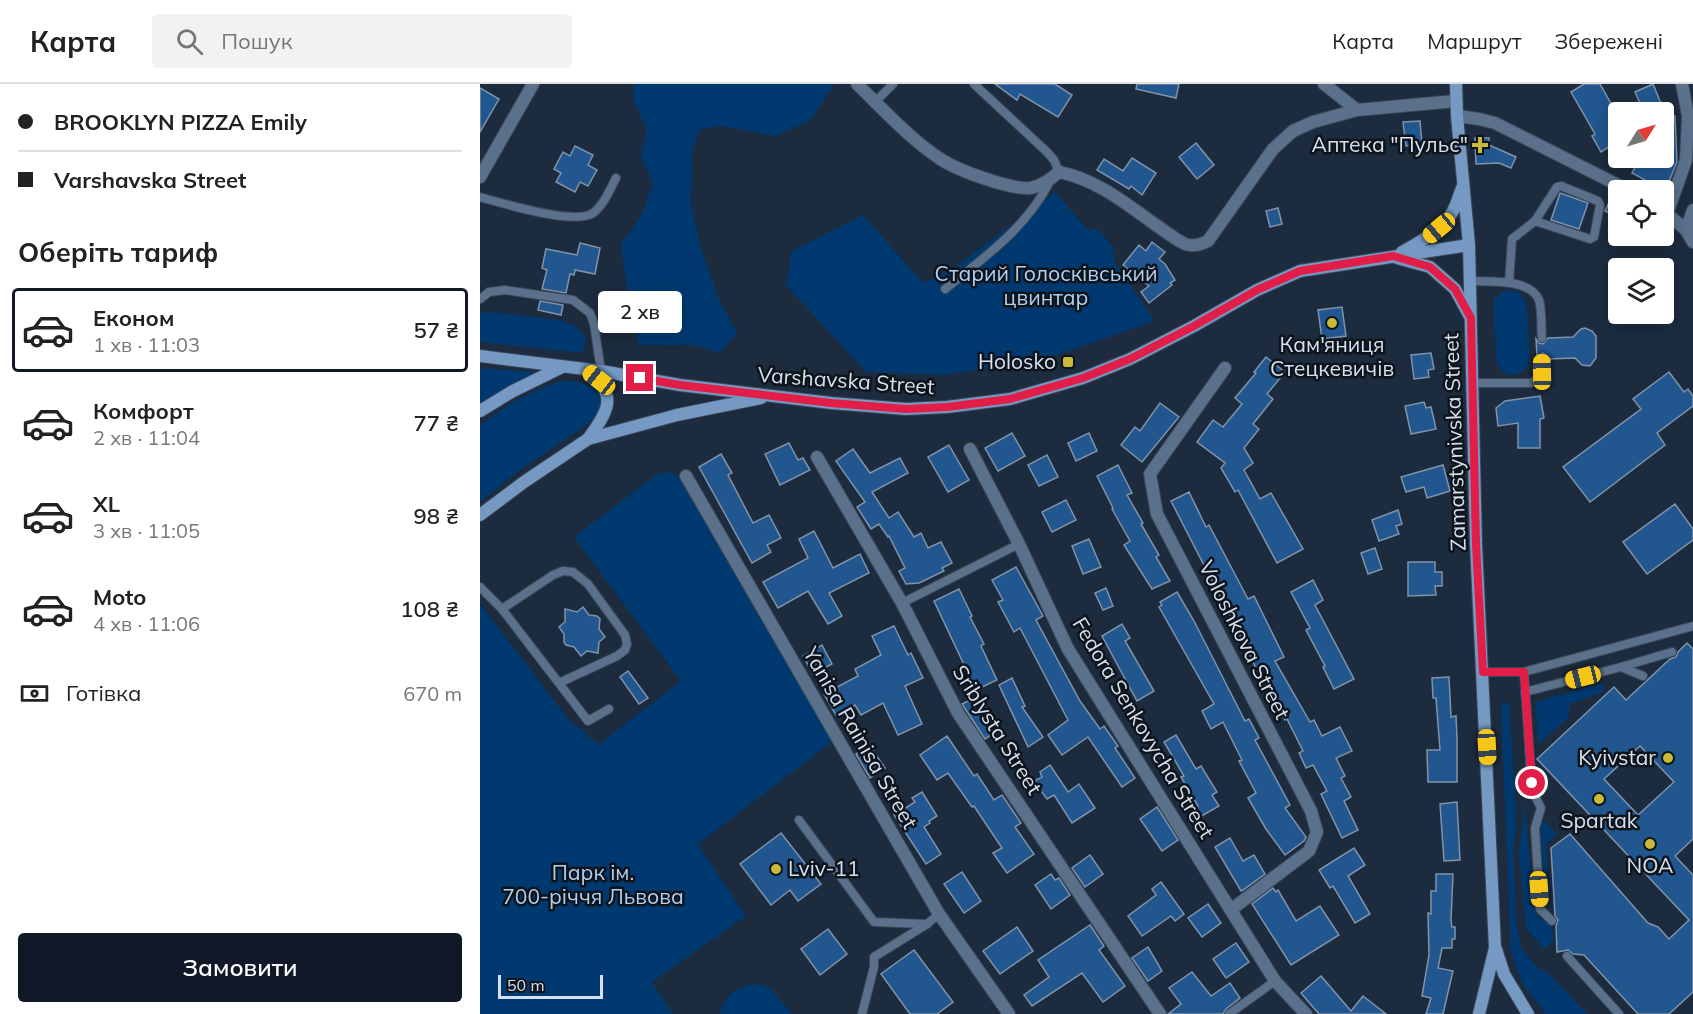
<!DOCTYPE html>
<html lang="uk">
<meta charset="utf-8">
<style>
:root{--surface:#fff;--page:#f2f2f2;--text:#222;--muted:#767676;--line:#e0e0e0;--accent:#111827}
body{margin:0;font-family:Mulish,sans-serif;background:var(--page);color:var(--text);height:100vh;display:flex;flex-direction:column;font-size:22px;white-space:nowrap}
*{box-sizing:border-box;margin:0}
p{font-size:20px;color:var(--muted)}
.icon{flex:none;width:33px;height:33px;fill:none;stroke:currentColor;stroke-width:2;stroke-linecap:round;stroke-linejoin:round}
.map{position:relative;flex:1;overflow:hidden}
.drawer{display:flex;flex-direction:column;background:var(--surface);width:480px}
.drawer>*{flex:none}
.guide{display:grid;align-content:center;height:132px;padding:0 18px;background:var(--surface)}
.needle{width:39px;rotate:53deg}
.buttons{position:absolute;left:1128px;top:18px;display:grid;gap:12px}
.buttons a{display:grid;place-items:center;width:66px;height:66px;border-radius:6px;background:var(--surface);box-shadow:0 3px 15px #0003;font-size:30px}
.scale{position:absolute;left:18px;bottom:15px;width:105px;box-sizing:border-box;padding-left:6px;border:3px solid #d7e1ed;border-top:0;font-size:16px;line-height:21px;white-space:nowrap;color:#d7e1ed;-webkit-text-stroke:4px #0d141c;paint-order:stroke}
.end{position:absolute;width:27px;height:27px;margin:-14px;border:8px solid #e11d48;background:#fff;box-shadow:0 0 0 3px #fff}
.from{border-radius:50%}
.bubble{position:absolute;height:42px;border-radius:6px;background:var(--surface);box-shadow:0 3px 15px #0003;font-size:20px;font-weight:600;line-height:42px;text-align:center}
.car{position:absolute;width:18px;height:36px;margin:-18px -9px;border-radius:8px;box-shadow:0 0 4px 2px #0007;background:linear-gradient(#f5c518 24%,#345 0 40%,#f5c518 0 76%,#345 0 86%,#f5c518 0)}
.guide b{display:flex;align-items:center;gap:21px;height:57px;font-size:22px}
.guide b+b{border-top:2px solid var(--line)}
.guide i{width:15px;height:15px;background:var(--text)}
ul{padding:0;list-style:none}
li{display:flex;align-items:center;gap:18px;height:84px;margin:0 12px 9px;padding:0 6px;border:3px solid transparent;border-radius:6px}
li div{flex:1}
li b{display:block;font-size:22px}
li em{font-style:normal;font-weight:600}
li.current{border-color:var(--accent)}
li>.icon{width:54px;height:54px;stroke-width:1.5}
h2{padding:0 18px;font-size:27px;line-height:72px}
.pay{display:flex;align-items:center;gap:15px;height:66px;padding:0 18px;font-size:22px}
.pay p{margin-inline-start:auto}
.cta{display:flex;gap:12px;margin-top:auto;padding:12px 18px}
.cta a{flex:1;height:69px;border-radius:6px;background:var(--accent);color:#fff;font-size:24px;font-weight:600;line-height:69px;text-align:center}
header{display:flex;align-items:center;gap:36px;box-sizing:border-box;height:84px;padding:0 30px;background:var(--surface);border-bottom:2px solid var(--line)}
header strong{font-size:28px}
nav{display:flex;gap:33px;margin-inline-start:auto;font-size:21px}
.search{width:420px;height:54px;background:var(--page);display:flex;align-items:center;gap:15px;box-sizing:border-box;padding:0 21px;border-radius:6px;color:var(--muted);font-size:22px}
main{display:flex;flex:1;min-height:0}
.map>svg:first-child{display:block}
.green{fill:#00396f}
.building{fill:#21568f;stroke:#8093a8;stroke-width:1.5;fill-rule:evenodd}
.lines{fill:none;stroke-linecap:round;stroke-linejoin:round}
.service-casing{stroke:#3a495a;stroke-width:10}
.minor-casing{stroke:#3a495a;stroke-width:14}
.secondary-casing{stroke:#3a495a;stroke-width:14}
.service{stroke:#5b718b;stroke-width:8}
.minor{stroke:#5b718b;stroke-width:12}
.secondary{stroke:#7599c3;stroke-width:12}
.route{stroke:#e11d48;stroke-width:8}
.poi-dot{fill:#c9ba3a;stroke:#0d141c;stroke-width:2}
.labels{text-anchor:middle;stroke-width:5;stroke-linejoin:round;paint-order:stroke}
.poi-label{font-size:21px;fill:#d7e1ed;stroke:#0d141c;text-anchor:end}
.park-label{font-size:21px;fill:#b3cff0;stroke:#0d141c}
.street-label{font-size:21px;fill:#d7e1ed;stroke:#0d141c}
</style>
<header>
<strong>Карта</strong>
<div class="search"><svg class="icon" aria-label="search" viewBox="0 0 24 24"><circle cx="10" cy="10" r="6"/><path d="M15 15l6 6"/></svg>Пошук</div>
<nav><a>Карта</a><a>Маршрут</a><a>Збережені</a></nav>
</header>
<main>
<section class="drawer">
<div class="guide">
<b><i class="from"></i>BROOKLYN PIZZA Emily</b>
<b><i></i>Varshavska Street</b>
</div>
<h2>Оберіть тариф</h2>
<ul>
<li class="current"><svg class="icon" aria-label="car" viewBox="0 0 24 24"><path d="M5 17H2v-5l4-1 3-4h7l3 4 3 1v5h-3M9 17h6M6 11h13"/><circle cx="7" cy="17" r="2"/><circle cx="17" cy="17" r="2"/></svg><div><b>Економ</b><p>1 хв · 11:03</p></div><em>57 ₴</em></li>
<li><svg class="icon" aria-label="car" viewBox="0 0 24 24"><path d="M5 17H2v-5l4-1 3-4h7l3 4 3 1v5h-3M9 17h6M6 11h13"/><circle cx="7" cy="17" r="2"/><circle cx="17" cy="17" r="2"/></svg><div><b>Комфорт</b><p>2 хв · 11:04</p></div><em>77 ₴</em></li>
<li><svg class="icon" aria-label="car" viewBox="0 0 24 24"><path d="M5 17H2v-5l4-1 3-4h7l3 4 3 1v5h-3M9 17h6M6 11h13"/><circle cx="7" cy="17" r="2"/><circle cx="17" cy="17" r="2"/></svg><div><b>XL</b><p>3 хв · 11:05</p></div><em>98 ₴</em></li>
<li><svg class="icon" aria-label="car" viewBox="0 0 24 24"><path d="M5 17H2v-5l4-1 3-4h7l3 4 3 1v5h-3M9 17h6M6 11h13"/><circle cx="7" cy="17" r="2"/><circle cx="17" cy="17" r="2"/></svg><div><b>Moto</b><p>4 хв · 11:06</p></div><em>108 ₴</em></li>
</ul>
<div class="pay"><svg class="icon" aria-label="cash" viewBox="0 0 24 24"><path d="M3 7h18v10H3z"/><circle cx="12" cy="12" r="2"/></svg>Готівка<p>670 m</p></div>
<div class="cta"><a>Замовити</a></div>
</section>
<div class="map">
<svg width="1213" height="930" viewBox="0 0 1213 930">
<rect width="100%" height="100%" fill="#1c2c3e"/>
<g class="green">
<polygon points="154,0 354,0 330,37 295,52 242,42 220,45 212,67 211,120 221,165 238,213 257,249 240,269 214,261 159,261 148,213 141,160 160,134 173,100 161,72 167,46 153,15"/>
<polygon points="575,108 607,145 618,145 632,162 635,179 675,237 557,278 462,291 386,288 306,201 312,167 383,131 443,199 471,186"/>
<path d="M1024 207H1036C1041 210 1045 215 1046 221 1048 230 1051 276 1047 282 1037 297 1019 291 1016 275L1014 221 1015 214Z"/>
<path d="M10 228 80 236C92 240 99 243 106 253L102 269 0 258V229Z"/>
<polygon points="0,284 54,288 60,288 36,298 0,319"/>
<path d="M81 297C108 297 139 306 112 337L36 389 0 418V341C25 321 51 307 81 297Z"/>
<polygon points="189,387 200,395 352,658 218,760 266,832 172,898 193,930 0,930 0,520 92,640 100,644 118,661 201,597 94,453 173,393"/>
<polygon points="1123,599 1123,608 1090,620 1087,635 1058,661 1056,619 1058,617"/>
<polygon points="1021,619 1029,619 1036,730 1036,747 1033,762 1036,836 1041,864 1055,881 1071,892 1107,930 1066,930 1042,899 1031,867"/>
<polygon points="1042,701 1047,742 1052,816 1057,832 1072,842 1074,857 1064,865 1046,844 1039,766 1044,732"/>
<polygon points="1065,737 1077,750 1066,760 1069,819 1066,817 1065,812 1061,749 1061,740"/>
<path d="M279 900 292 906 312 930H240C245 909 258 901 279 900Z"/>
</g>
<g class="building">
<polygon points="515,0 575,0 592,11 578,33 540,10 537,16"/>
<polygon points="657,0 699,0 696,14 656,5"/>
<polygon points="1104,0 1120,0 1138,32 1138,57 1121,68 1112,52 1115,50 1091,8"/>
<polygon points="1173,0 1182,22 1164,28 1155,8"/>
<polygon points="0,4 19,15 0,48"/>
<polygon points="1195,32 1197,78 1185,107 1152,89 1160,74 1184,74 1184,33"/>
<polygon points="940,37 942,60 926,62 923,38"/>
<polygon points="995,54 1009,54 1009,61 1036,73 1031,84 1019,79 996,80"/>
<polygon points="716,59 734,81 717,95 699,73"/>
<polygon points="95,62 113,71 108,81 117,86 108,102 100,98 95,108 76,98 81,89 74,85 83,68 90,72"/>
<polygon points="652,74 676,89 662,111 651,102 649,105 617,86 624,75 643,87"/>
<polygon points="1134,108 1138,110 1138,133 1125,127"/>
<polygon points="1080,109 1108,119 1099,145 1071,136"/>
<polygon points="798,124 802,140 790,143 786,127"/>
<polygon points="672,158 685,168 679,175 685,180 695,196 690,199 692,201 669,219 661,208 669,202 643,181 659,161 666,167"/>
<polygon points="100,159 120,164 115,190 95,186 94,191 90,190 86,209 62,205 67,186 62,184 66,165 97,171"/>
<polygon points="60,217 83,221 81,231 58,226"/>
<polygon points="862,223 866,252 842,255 838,226"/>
<polygon points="1105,244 1112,247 1116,252 1116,274 1110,282 1102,281 1095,274 1068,275 1067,272 1063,269 1057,272 1056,255 1059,259 1063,260 1068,254 1093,253 1101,245"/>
<polygon points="951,269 954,285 948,286 949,293 934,295 931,271"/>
<polygon points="786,273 805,288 787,310 793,315 773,340 779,345 764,364 773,379 764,386 780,415 791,409 823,465 797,479 758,406 755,408 741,384 745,379 717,358 733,336 743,343 762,320 755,314 776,289 774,288"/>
<polygon points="1189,288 1204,308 1208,305 1213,312 1213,322 1177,349 1185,361 1110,418 1083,383 1161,325 1153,315"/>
<polygon points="1060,312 1064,334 1060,335 1060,364 1038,364 1038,339 1018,342 1016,324 1025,317"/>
<polygon points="944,318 946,324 951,323 956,345 931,350 925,322"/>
<polygon points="680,319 699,333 662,378 641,361 655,343 660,347"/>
<polygon points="532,349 545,372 518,387 505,364"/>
<polygon points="609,349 617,367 596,377 588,359"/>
<polygon points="309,359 318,376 323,374 330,386 300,401 285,370"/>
<polygon points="469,361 489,396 468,408 448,373"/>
<polygon points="373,365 390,389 420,374 428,389 392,408 409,434 418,428 434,453 441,449 448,464 461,458 472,479 462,484 464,487 439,499 426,500 419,487 425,484 409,452 408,453 399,440 391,445 377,423 385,418 356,377"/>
<polygon points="241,370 252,389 248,391 273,439 289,431 301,454 287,461 291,468 272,479 219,383"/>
<polygon points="567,371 578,393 559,402 548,381"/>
<polygon points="638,381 652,409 647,411 663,439 661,440 679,471 676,473 690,497 672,505 644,461 650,457 632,425 633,424 617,392"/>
<polygon points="963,381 970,407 947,414 944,403 926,408 921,393"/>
<polygon points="709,408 726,443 729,441 768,515 774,512 804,573 795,577 830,638 834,636 842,652 860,643 872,667 856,674 865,692 861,694 871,713 864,717 878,746 862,754 841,710 847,707 833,681 826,684 819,669 823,667 807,635 805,636 786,602 782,605 774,588 777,587 768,567 691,417"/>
<polygon points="586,416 596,436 572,448 562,428"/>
<polygon points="1195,420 1213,445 1213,456 1167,490 1143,458"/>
<polygon points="918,426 922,440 916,442 919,450 899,457 892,436"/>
<polygon points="334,447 353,484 380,470 389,489 349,509 362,532 348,540 328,507 298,524 283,498 328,474 319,455"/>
<polygon points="609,455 621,483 603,490 592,462"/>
<polygon points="895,464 902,485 888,490 881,469"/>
<polygon points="928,478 955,478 955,488 962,488 962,502 955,502 956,511 928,512"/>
<polygon points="536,483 563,532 556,536 600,617 620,645 624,642 638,662 635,664 655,694 642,703 608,653 582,671 568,651 588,636 540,544 534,548 518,518 523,516 512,496"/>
<polygon points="833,496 843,516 835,521 874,595 854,605 843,583 845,582 826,546 830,544 811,508"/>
<polygon points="626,504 633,522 623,526 615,509"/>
<polygon points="479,505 492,532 490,533 504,560 501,562 517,596 496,606 454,517"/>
<polygon points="697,508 714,537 765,637 769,635 779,654 775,656 810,721 805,724 826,753 824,757 805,771 786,745 768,714 776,709 759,677 762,676 743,638 731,645 722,627 734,620 679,523 682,521 680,518"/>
<polygon points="103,523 109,531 117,532 120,535 119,545 125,553 119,558 118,569 107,567 101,572 94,563 86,561 84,558 84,550 79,543 85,538 85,525 97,528"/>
<polygon points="642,540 650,554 645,557 674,607 657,617 622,552"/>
<polygon points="414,542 428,571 431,569 443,594 425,602 442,640 418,651 403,619 381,631 375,621 356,631 344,610 378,592 375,585 401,571 392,552"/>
<path d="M1207 559 1213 565V755L1195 772 1213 791V908L1189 930H1158L1104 871 1093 870 1088 866 1077 868 1076 842 1078 836 1075 832 1071 764 1090 750 1168 839 1178 843 1189 855 1209 836 1057 675 1134 603 1146 616 1190 575 1196 573 1198 568ZM1160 662 1194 698 1158 731 1124 695Z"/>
<polygon points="342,561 352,580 333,590 323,572"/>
<polygon points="148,587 168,614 159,620 140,593"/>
<polygon points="969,593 971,633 976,632 977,654 977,698 948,698 947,666 960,666 956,614 953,614 952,594"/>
<polygon points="532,594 545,622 542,623 563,653 548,663 519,601"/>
<polygon points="498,612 519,646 505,655 482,620"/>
<polygon points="696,651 716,685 721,682 737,708 732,711 739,722 718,734 712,725 718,722 701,693 704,692 684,658"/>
<polygon points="467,652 494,692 497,690 514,716 522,711 541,739 535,743 554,770 527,789 513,769 522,764 494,722 492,723 468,689 457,696 440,671"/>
<polygon points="389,661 405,684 390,694 376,670"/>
<polygon points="570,681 588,708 599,700 615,724 592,739 574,711 567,715 554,697 562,693 560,688"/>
<polygon points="442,708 457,732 449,737 450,739 444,743 461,770 446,780 414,731 435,718 432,714"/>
<polygon points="977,718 980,776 964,777 960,720"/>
<polygon points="677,723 698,756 682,767 660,735"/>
<polygon points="301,749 341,800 318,817 310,806 291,821 260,780"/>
<polygon points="750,754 763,777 774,771 785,790 763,806 761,807 735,763"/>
<polygon points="874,764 885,781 868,792 890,830 875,839 853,802 850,804 839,786"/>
<polygon points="610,771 623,790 605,803 592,784"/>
<polygon points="482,788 501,817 484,829 464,800"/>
<polygon points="571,790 575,796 579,794 590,811 571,825 555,801"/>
<polygon points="956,790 973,790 971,836 972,843 975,843 975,855 972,855 972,864 962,864 958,884 973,887 963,930 946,930 951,914 942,912 949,871 948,829 951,830 951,807 956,807"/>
<polygon points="681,798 704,830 695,837 691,832 662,852 648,832 676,811 672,805"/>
<polygon points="793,804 796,808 798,806 816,837 840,822 859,851 811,881 772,820"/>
<polygon points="728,820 741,839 722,853 708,834"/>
<polygon points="610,841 624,862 619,866 645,902 623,918 602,889 552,922 544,911 569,893 558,876"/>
<polygon points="537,843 553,867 520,890 503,867"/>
<polygon points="348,845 367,870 340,891 321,865"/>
<polygon points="756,859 769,878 746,894 733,875"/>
<polygon points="668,863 682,887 668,897 652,874"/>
<polygon points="434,866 473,918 457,930 430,930 401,890"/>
<polygon points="712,888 731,912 750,899 760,914 746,925 743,930 688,930 701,920 689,904"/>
<polygon points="841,892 871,927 883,912 906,930 839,930 821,909"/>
</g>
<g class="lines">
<g class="service-casing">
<g id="service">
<polyline points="494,0 567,68 574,76 579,88"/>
<polyline points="395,18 413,0"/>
<path d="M0 113C22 119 95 142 113 129 124 121 130 105 136 94"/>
<path d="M990 197C1009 198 1050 194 1059 216 1062 224 1061 245 1062 254"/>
<polyline points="1029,199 1032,155 1055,137 1077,103 1081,102 1118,117 1120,121 1114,153 1110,155 1055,137"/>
<path d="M465 205C504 174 548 142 570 97"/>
<polyline points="0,215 9,208 25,206 93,216 110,229 114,240 121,287"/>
<path d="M992 299H1051C1062 293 1062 287 1062 275"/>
<polyline points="0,503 22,525 108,637 129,625"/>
<polyline points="422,519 539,460"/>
<polyline points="22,525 73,491 83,487 93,488 108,500 145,551 147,560 145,566 137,572 79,599"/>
<polyline points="1141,583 1163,592"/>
<polyline points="1003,588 1044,588 1213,542"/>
<polyline points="1044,588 1052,706 1061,724 1055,744 1060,825 1072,837"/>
<polyline points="1045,608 1141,583 1192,568"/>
<polyline points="319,736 394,838 447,840"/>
<polyline points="1087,872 1139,930"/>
<polyline points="382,930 394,883 394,873 447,840 459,830"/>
<polyline points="749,930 795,897"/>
</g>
</g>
<g class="minor-casing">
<g id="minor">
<path d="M377 0C403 25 429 54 459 74 476 86 531 106 551 104 561 102 571 95 579 88 615 95 644 118 673 139 684 146 694 155 705 160 713 163 720 161 728 157L793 65 813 47 833 38 877 26 976 17"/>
<polyline points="844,0 877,26"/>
<polyline points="977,32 999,35 1015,39 1148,106"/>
<polyline points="0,93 53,0"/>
<polyline points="1184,127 1206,146 1213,158"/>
<polyline points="1187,130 1206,76 1208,32 1202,0"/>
<polyline points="1206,146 1213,126"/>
<polyline points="745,284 670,390 677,430 831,727 837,748 829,767 752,825"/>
<polyline points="490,365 539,460 588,565 795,897 826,930"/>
<polyline points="337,373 422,519 478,629 680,930"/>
<polyline points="206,392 459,830 529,930"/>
</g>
</g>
<g class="secondary-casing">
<g id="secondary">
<polyline points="976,0 977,32 989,161 996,460 1015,864 999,930"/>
<path d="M922 168C940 158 963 146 973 127 977 120 979 111 982 104"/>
<polyline points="917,174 950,183 975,205 989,231"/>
<polyline points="0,272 121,287 200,301 351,319 426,325 467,323 530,315 603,294 650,275 714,242 777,206 820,187 989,161"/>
<path d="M108 287C139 311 128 327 108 355"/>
<polyline points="0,327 33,307 82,283"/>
<polyline points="0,431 44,398 108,355 197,331 281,314"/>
<polyline points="1016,865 1024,890 1048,930"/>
</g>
</g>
<use href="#service" class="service"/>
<use href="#minor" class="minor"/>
<use href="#secondary" class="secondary"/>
</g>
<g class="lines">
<polyline class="route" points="160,294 200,301 351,319 426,325 467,323 530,315 603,294 650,275 714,242 777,206 820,187 913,172 950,183 975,205 991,234 996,460 1003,588 1044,588 1052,699"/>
</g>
<g class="poi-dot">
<path d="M997 52h6v6h6v6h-6v6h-6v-6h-6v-6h6z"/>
<circle cx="852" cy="239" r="6"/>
<rect x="582" y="272" width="12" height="12" rx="3"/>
<circle cx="1188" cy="674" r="6"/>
<circle cx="1119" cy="715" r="6"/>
<circle cx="1170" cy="760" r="6"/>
<circle cx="296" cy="785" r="6"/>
</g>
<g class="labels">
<g class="poi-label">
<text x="988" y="68">Аптека "Пульс"</text>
<text x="852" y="268" text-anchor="middle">Кам'яниця<tspan x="852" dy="24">Стецкевичів</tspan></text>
<text x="576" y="285">Holosko</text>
<text x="1176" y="681">Kyivstar</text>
<text x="1119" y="744" text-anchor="middle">Spartak</text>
<text x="1170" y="789" text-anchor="middle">NOA</text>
<text x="308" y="792" text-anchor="start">Lviv-11</text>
</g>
<g class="park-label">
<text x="566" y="197">Старий Голосківський<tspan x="566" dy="24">цвинтар</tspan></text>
<text x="113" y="796">Парк ім.<tspan x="113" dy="24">700-річчя Львова</tspan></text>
</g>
<g class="street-label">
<text transform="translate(366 297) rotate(4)" y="7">Varshavska Street</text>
<text transform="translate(975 358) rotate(-92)" y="7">Zamarstynivska Street</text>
<text transform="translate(764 556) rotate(63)" y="7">Voloshkova Street</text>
<text transform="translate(663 644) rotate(59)" y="7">Fedora Senkovycha Street</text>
<text transform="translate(517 646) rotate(58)" y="7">Sriblysta Street</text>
<text transform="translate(380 654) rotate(60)" y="7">Yanisa Rainisa Street</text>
</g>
</g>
</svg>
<div class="buttons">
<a><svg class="needle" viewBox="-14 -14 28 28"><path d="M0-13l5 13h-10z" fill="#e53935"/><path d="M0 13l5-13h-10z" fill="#767676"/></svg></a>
<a><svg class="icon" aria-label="locate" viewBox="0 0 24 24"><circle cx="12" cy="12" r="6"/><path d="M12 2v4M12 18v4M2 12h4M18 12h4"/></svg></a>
<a><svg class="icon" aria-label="layers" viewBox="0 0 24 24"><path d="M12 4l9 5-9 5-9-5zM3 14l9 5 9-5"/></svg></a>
</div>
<div class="scale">50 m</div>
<i class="end from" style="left:1052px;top:699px"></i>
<i class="end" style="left:160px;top:294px"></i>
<div class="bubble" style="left:118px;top:207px;width:84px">2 хв</div>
<i class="car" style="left:959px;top:144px;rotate:230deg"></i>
<i class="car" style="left:1062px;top:288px;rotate:359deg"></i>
<i class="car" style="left:119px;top:296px;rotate:308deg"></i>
<i class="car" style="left:1103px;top:593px;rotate:256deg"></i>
<i class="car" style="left:1007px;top:663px;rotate:177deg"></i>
<i class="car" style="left:1059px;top:805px;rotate:176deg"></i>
</div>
</main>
